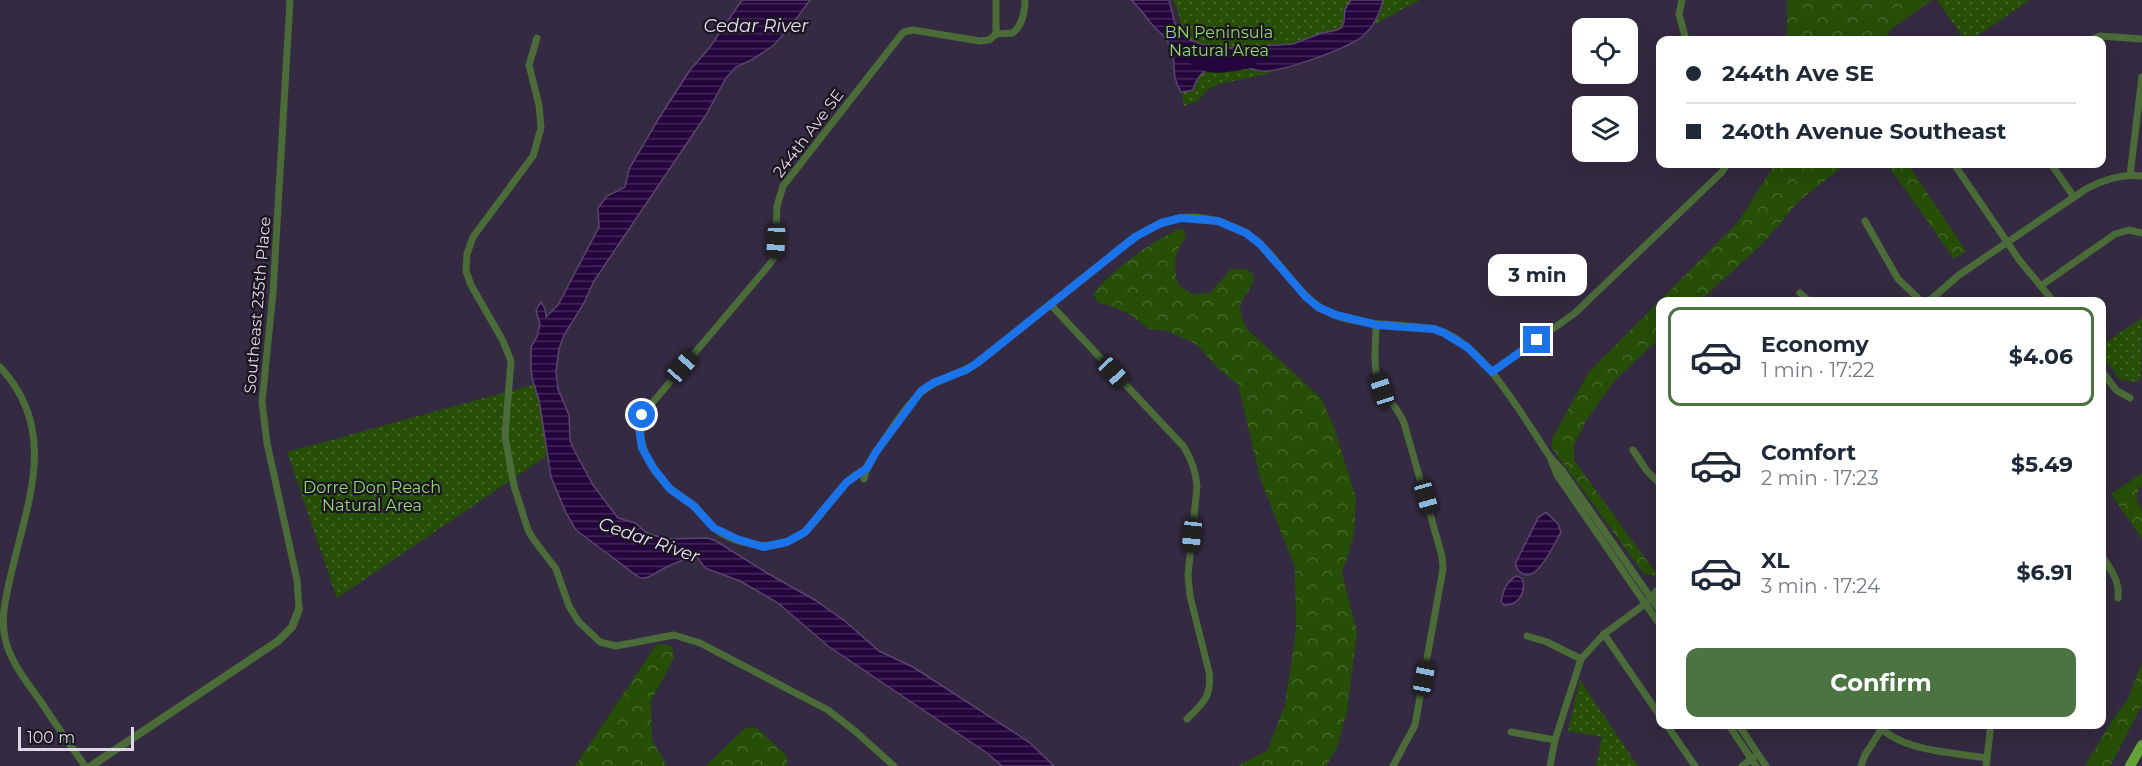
<!DOCTYPE html>
<meta charset="utf-8">
<style>
:root{--surface:#fff;--page:#f6f6f7;--text:#1f2937;--muted:#747a83;--line:#e0e1e3;--accent:#4b7442}
body{margin:0;font-family:Montserrat,sans-serif;background:var(--page);color:var(--text);height:100vh;display:flex;flex-direction:column;font-size:22px;white-space:nowrap}
*{box-sizing:border-box;margin:0}
p{font-size:20px;color:var(--muted)}
.icon{flex:none;width:33px;height:33px;fill:none;stroke:currentColor;stroke-width:2;stroke-linecap:round;stroke-linejoin:round}
.map{position:relative;flex:1;overflow:hidden}
.details{position:absolute;left:1656px;top:297px;width:450px;height:432px;display:flex;flex-direction:column;background:var(--surface);border-radius:12px;box-shadow:0 6px 24px #0002}
.details>*{flex:none}
.guide{position:absolute;left:1656px;top:36px;width:450px;height:132px;border-radius:12px;box-shadow:0 6px 24px #0002;display:grid;align-content:center;height:132px;padding:0 30px;background:var(--surface)}
.fabs{position:absolute;left:1572px;top:18px;display:grid;gap:12px}
.fabs a{display:grid;place-items:center;width:66px;height:66px;border-radius:12px;background:var(--surface);box-shadow:0 6px 24px #0002;font-size:30px}
.scale{position:absolute;left:18px;bottom:15px;width:116px;box-sizing:border-box;padding-left:6px;border:3px solid #ded8e7;border-top:0;font-size:16px;line-height:21px;white-space:nowrap;color:#ded8e7;-webkit-text-stroke:4px #1a1520;paint-order:stroke}
.end{position:absolute;width:27px;height:27px;margin:-14px;border:8px solid #1a73e8;background:#fff;box-shadow:0 0 0 3px #fff}
.from{border-radius:50%}
.bubble{position:absolute;height:42px;border-radius:12px;background:var(--surface);box-shadow:0 6px 24px #0002;font-size:20px;font-weight:700;line-height:42px;text-align:center}
.car{position:absolute;width:18px;height:36px;margin:-18px -9px;border-radius:8px;box-shadow:0 0 4px 2px #0007;background:linear-gradient(#222 24%,#8ab4d8 0 40%,#222 0 76%,#8ab4d8 0 86%,#222 0)}
.guide b{display:flex;align-items:center;gap:21px;height:57px;font-size:22px}
.guide b+b{border-top:2px solid var(--line)}
.guide i{width:15px;height:15px;background:var(--text)}
ul{padding:10px 0 0;list-style:none}
li{display:flex;align-items:center;gap:18px;height:99px;margin:0 12px 9px;padding:0 18px;border:3px solid transparent;border-radius:12px}
li div{flex:1}
li b{display:block;font-size:22px}
li em{font-style:normal;font-weight:700}
li.current{border-color:var(--accent)}
li>.icon{width:54px;height:54px;stroke-width:1.5}
.primary-button{display:flex;gap:12px;margin-top:auto;padding:12px 30px}
.primary-button a{flex:1;height:69px;border-radius:12px;background:var(--accent);color:#fff;font-size:24px;font-weight:700;line-height:69px;text-align:center}
.map>svg:first-child{display:block}
.forest{fill:url(#forest-crowns)}
.park{fill:url(#park-dots)}
.water{fill:url(#water-rules);stroke:#5c4470;stroke-width:1.5}
.lines{fill:none;stroke-linecap:round;stroke-linejoin:round}
.river{stroke:#24053d;stroke-width:14}
.minor{stroke:#4b6b39;stroke-width:7}
.tertiary{stroke:#4b6b39;stroke-width:8}
.primary{stroke:#61a337;stroke-width:10}
.route{stroke:#1a73e8;stroke-width:8}
.labels{text-anchor:middle;stroke-width:4.5;stroke-linejoin:round;paint-order:stroke}
.park-label{font-size:16px;fill:#94d86e;stroke:#1a1520}
.street-label{font-size:16px;fill:#ded8e7;stroke:#1a1520}
.water-label{font-size:18px;font-style:italic;fill:#e8dff5;stroke:#1a1520}
</style>
<div class="map">
<svg width="2142" height="766" viewBox="0 0 2142 766">
<defs>
<pattern id="forest-crowns" width="20" height="18" patternUnits="userSpaceOnUse" patternTransform="scale(1.5)"><rect width="20" height="18" fill="#264e07"/><path d="M2 6a3 3 0 1 1 6 0M12 15a3 3 0 1 1 6 0" fill="none" stroke="#45672b"/></pattern>
<pattern id="park-dots" width="8" height="8" patternUnits="userSpaceOnUse" patternTransform="scale(1.5)"><rect width="8" height="8" fill="#264e07"/><path d="M2 2h.1M6 6h.1" fill="none" stroke="#45672b" stroke-width="1.8" stroke-linecap="round"/></pattern>
<pattern id="water-rules" width="6" height="5" patternUnits="userSpaceOnUse" patternTransform="scale(1.5)"><rect width="6" height="5" fill="#24053d"/><path d="M0 2.5h6" fill="none" stroke="#432959"/></pattern>
</defs>
<rect width="100%" height="100%" fill="#342a41"/>
<g class="forest">
<polygon points="1787,0 1932,0 1890,30 1887,40 1787,40"/>
<polygon points="1775,164 1846,164 1800,200 1764,242 1700,301 1660,302 1660,338 1616,379 1586,421 1574,445 1574,460 1658,576 1644,574 1552,448 1552,439 1588,373 1738,222"/>
<polygon points="1887,164 1908,164 1966,251 1954,259"/>
<path d="M1183 228 1186 237C1174 252 1173 265 1178 284L1191 294 1210 293 1231 269H1248L1254 276C1248 304 1231 297 1247 329L1321 398 1334 427 1356 498 1354 535 1342 573 1357 632 1347 712 1337 747 1326 766H1237L1267 751 1285 705 1296 630 1295 568 1260 478 1238 384 1219 369 1196 344 1167 331 1149 329 1131 315 1109 305 1099 303 1093 295C1107 273 1158 236 1183 228Z"/>
<path d="M2142 473V487L2140 486C2132 504 2140 500 2142 513 2142 522 2142 530 2142 539L2111 494Z"/>
<polygon points="665,644 672,646 674,658 651,701 652,740 667,766 575,766 656,645"/>
<polygon points="2142,662 2142,705 2110,766 2085,766 2111,722 2128,699"/>
<polygon points="756,727 787,756 787,766 706,766 745,728"/>
</g>
<g class="park">
<polygon points="1172,0 1420,0 1379,22 1290,65 1267,74 1219,84 1207,90 1198,101 1184,106 1171,34 1181,27 1178,10"/>
<polygon points="1937,0 2030,0 1971,40 1965,40"/>
<polygon points="2142,318 2141,377 2137,382 2120,380 2102,355 2102,345"/>
<polygon points="536,384 540,398 548,455 337,598 287,452"/>
<polygon points="1580,680 1638,766 1596,766 1602,737 1568,731"/>
</g>
<g class="water">
<path d="M742 0H810L790 27 773 46 753 59 736 67 726 78 706 115 594 281 584 303 564 335 559 349 556 372 558 389 569 415 570 440 573 448 593 485 618 518 635 523 647 533 666 539 708 538 716 541 767 573 815 600 846 622 879 651 913 667 1029 742 1054 766H1002L987 753 828 646 778 603 740 581 705 568 697 557C685 559 673 563 663 569 654 573 650 579 640 578L576 530 566 513 551 477 539 400 532 378 531 367V347L537 337 540 324 536 310 541 302 545 309 546 317 558 305 599 227 598 208 607 196 625 187 629 169 659 118 690 70 710 47Z"/>
<path d="M1131 0H1169L1176 28 1185 38 1201 44 1229 48 1293 44 1322 33 1337 30 1341 28 1344 22 1345 9 1351 0H1383C1380 14 1374 26 1364 35 1350 48 1280 73 1261 71 1247 69 1230 58 1216 64 1205 68 1196 78 1193 90L1181 92C1170 73 1177 68 1172 51 1168 37 1158 32 1149 21 1144 14 1138 6 1131 0Z"/>
<path d="M1546 512 1558 524 1561 532C1554 544 1533 594 1516 567V562L1538 518Z"/>
<path d="M1516 576 1522 578C1527 592 1518 606 1504 605L1501 602C1503 591 1506 582 1516 576Z"/>
</g>
<g class="lines">
<path class="river" d="M1196 59C1213 71 1232 64 1250 61"/>
<g class="minor">
<polyline points="290,0 273,293 262,402 267,443 297,580 299,609"/>
<polyline points="996,0 996,34"/>
<polyline points="1682,0 1679,14 1686,40"/>
<polyline points="537,38 529,65 539,105 541,128 533,156 473,237 467,254 466,271 471,285 503,341 511,361 505,436 514,486 528,530 534,540 556,569 569,606 578,621 600,642 616,646 674,635 700,643 828,710 855,731 894,766"/>
<polyline points="2091,40 2100,36 2142,39"/>
<polyline points="1954,164 2020,261 2054,302"/>
<polyline points="2051,164 2074,197"/>
<polyline points="2130,175 2142,77"/>
<polyline points="1865,221 1898,279 1922,302"/>
<polyline points="2042,285 2115,234 2129,230 2142,233"/>
<polyline points="1800,293 1810,302"/>
<path d="M1928 302 1959 275 2086 189C2104 179 2122 174 2142 176"/>
<path d="M1050 304 1184 447C1192 460 1196 471 1197 487L1188 575 1190 596 1209 672C1212 697 1203 703 1187 719"/>
<path d="M1376 325C1376 345 1371 373 1383 391 1390 402 1399 410 1404 423L1442 556 1443 569 1415 725 1393 766"/>
<path d="M0 367C58 429 29 498 12 570 7 593 0 615 5 638 10 662 27 682 41 702 55 723 70 745 85 766"/>
<polyline points="2102,371 2116,390 2130,398"/>
<polyline points="1492,372 1575,313 1722,172 1727,164"/>
<polyline points="1633,450 1647,471 1660,484"/>
<path d="M867 468C859 473 851 477 845 484 826 504 814 532 787 542 766 550 731 543 714 528 706 521 700 511 692 504 685 498 676 494 670 488 649 469 636 443 642 415L770 264 775 256 777 206 783 186 901 35 904 32 913 30 980 41 989 40 996 34 1013 33C1022 25 1025 12 1025 0"/>
<path d="M864 479 867 466 874 455C887 436 906 404 923 391 939 378 960 374 977 363 1013 334 1048 306 1084 278 1113 255 1142 225 1179 218 1200 214 1227 222 1245 233 1280 253 1294 298 1334 315 1366 327 1400 323 1433 329 1481 338 1524 419 1550 457"/>
<path d="M2102 556C2111 570 2120 581 2118 598"/>
<polyline points="1660,611 1562,470 1550,457 1557,475 1660,625"/>
<polyline points="1604,634 1660,716"/>
<polyline points="1527,636 1547,642 1581,659"/>
<polyline points="1666,724 1695,766"/>
<polyline points="1728,724 1756,766"/>
<polyline points="1738,724 1766,766"/>
<path d="M1876 724C1903 752 1950 752 1987 758"/>
<polyline points="1511,732 1555,740"/>
<polyline points="1550,766 1555,740 1581,659 1604,634 1652,599 1656,591 1660,588"/>
<polyline points="1742,766 1754,757"/>
<polyline points="1861,766 1865,755 1881,730"/>
<polyline points="1986,766 1991,724"/>
</g>
<polyline class="tertiary" points="91,766 278,641 292,627 299,609"/>
<polyline class="primary" points="2130,766 2142,745"/>
</g>
<g class="lines">
<polyline class="route" points="642,415 639,428 642,448 654,469 670,489 694,506 714,528 737,539 763,547 787,542 805,532 847,482 867,468 876,452 921,391 933,383 966,370 977,363 1135,237 1161,223 1181,218 1218,221 1246,233 1260,244 1306,297 1318,307 1336,315 1377,325 1434,329 1444,333 1467,347 1492,372 1537,340"/>
</g>
<g class="labels">
<g class="park-label">
<text x="1219" y="38">BN Peninsula<tspan x="1219" dy="18">Natural Area</tspan></text>
<text x="372" y="493">Dorre Don Reach<tspan x="372" dy="18">Natural Area</tspan></text>
</g>
<g class="street-label">
<text transform="translate(808 133) rotate(-53)" y="6">244th Ave SE</text>
<text transform="translate(257 305) rotate(-85)" y="6">Southeast 235th Place</text>
</g>
<g class="water-label">
<text x="756" y="32">Cedar River</text>
<text transform="translate(649 540) rotate(19)" y="6">Cedar River</text>
</g>
</g>
</svg>
<div class="fabs">
<a><svg class="icon" aria-label="locate" viewBox="0 0 24 24"><circle cx="12" cy="12" r="6"/><path d="M12 2v4M12 18v4M2 12h4M18 12h4"/></svg></a>
<a><svg class="icon" aria-label="layers" viewBox="0 0 24 24"><path d="M12 4l9 5-9 5-9-5zM3 14l9 5 9-5"/></svg></a>
</div>
<div class="scale">100 m</div>
<i class="end from" style="left:642px;top:415px"></i>
<i class="end" style="left:1537px;top:340px"></i>
<div class="bubble" style="left:1488px;top:254px;width:99px">3 min</div>
<i class="car" style="left:776px;top:241px;rotate:183deg"></i>
<i class="car" style="left:682px;top:367px;rotate:41deg"></i>
<i class="car" style="left:1113px;top:372px;rotate:137deg"></i>
<i class="car" style="left:1382px;top:390px;rotate:342deg"></i>
<i class="car" style="left:1426px;top:497px;rotate:164deg"></i>
<i class="car" style="left:1192px;top:535px;rotate:186deg"></i>
<i class="car" style="left:1424px;top:678px;rotate:11deg"></i>
<div class="guide">
<b><i class="from"></i>244th Ave SE</b>
<b><i></i>240th Avenue Southeast</b>
</div>
<section class="details">
<ul>
<li class="current"><svg class="icon" aria-label="car" viewBox="0 0 24 24"><path d="M5 17H2v-5l4-1 3-4h7l3 4 3 1v5h-3M9 17h6M6 11h13"/><circle cx="7" cy="17" r="2"/><circle cx="17" cy="17" r="2"/></svg><div><b>Economy</b><p>1 min · 17:22</p></div><em>$4.06</em></li>
<li><svg class="icon" aria-label="car" viewBox="0 0 24 24"><path d="M5 17H2v-5l4-1 3-4h7l3 4 3 1v5h-3M9 17h6M6 11h13"/><circle cx="7" cy="17" r="2"/><circle cx="17" cy="17" r="2"/></svg><div><b>Comfort</b><p>2 min · 17:23</p></div><em>$5.49</em></li>
<li><svg class="icon" aria-label="car" viewBox="0 0 24 24"><path d="M5 17H2v-5l4-1 3-4h7l3 4 3 1v5h-3M9 17h6M6 11h13"/><circle cx="7" cy="17" r="2"/><circle cx="17" cy="17" r="2"/></svg><div><b>XL</b><p>3 min · 17:24</p></div><em>$6.91</em></li>
</ul>
<div class="primary-button"><a>Confirm</a></div>
</section>
</div>
